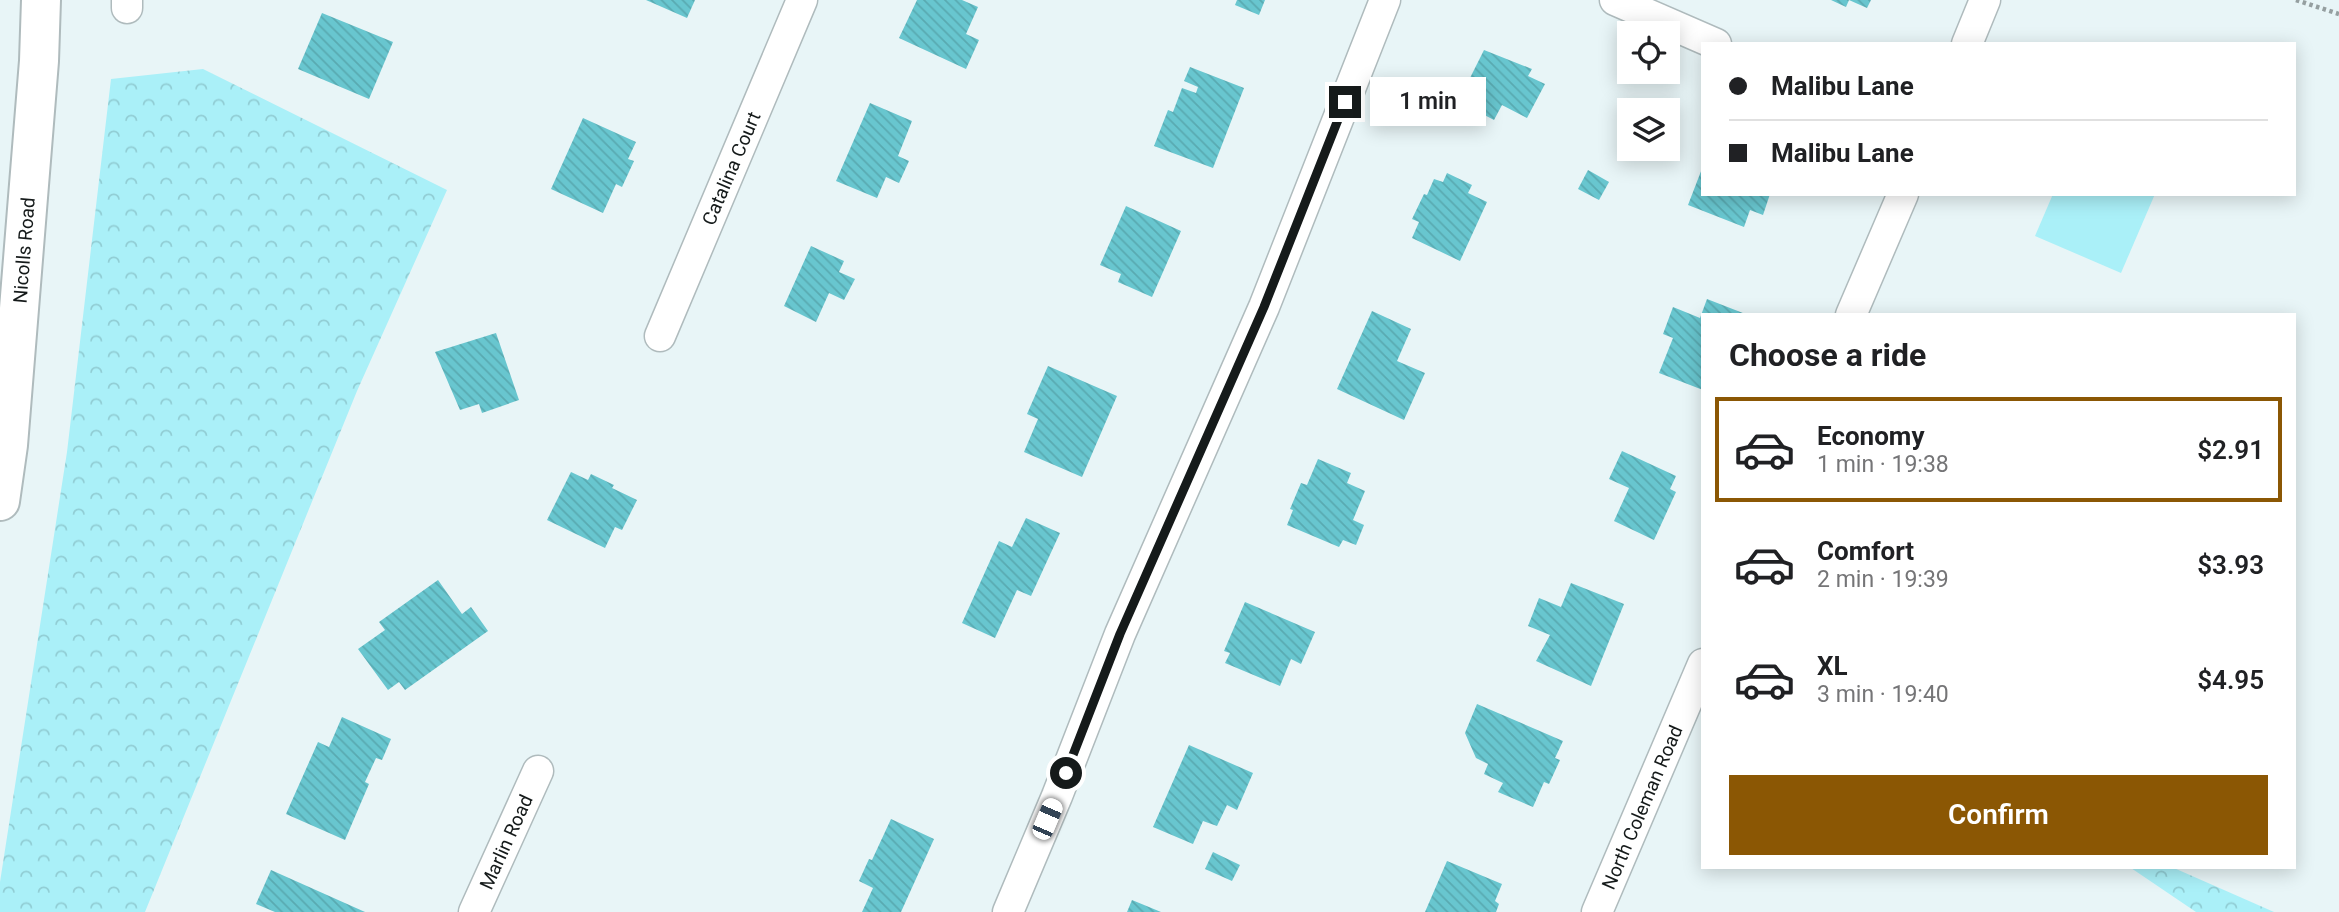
<!DOCTYPE html>
<meta charset="utf-8">
<style>
:root{--surface:#fff;--page:#f2f2f2;--text:#202124;--muted:#757577;--line:#e0e0e0;--accent:#8b5704}
body{margin:0;font-family:Roboto,sans-serif;background:var(--page);color:var(--text);height:100vh;display:flex;flex-direction:column;font-size:26px;white-space:nowrap}
*{box-sizing:border-box;margin:0}
p{font-size:23px;color:var(--muted)}
.icon{flex:none;width:38px;height:38px;fill:none;stroke:currentColor;stroke-width:2;stroke-linecap:round;stroke-linejoin:round}
.map{position:relative;flex:1;overflow:hidden}
.drawer{position:absolute;left:1701px;top:313px;width:595px;height:556px;display:flex;flex-direction:column;background:var(--surface);border-radius:0px;box-shadow:0 4px 18px #0003}
.drawer>*{flex:none}
.guide{position:absolute;left:1701px;top:42px;width:595px;height:154px;border-radius:0px;box-shadow:0 4px 18px #0003;display:grid;align-content:center;height:154px;padding:0 28px;background:var(--surface)}
.controls{position:absolute;left:1617px;top:21px;display:grid;gap:14px}
.controls a{display:grid;place-items:center;width:63px;height:63px;border-radius:0px;background:var(--surface);box-shadow:0 4px 18px #0003;font-size:35px}
.end{position:absolute;width:32px;height:32px;margin:-16px;border:9px solid #151a1a;background:#fff;box-shadow:0 0 0 4px #fff}
.from{border-radius:50%}
.bubble{position:absolute;height:49px;border-radius:0px;background:var(--surface);box-shadow:0 4px 18px #0003;font-size:23px;font-weight:600;line-height:49px;text-align:center}
.car{position:absolute;width:21px;height:42px;margin:-21px -10px;border-radius:9px;box-shadow:0 0 5px 2px #0007;background:linear-gradient(#fff 24%,#345 0 40%,#fff 0 76%,#345 0 86%,#fff 0)}
.guide b{display:flex;align-items:center;gap:24px;height:66px;font-size:26px}
.guide b+b{border-top:2px solid var(--line)}
.guide i{width:18px;height:18px;background:var(--text)}
ul{padding:0;list-style:none}
li{display:flex;align-items:center;gap:21px;height:105px;margin:0 14px 10px;padding:0 14px;border:4px solid transparent;border-radius:0px}
li div{flex:1}
li b{display:block;font-size:26px}
li em{font-style:normal;font-weight:600}
li.selected{border-color:var(--accent)}
li>.icon{width:63px;height:63px;stroke-width:1.5}
h2{padding:0 28px;font-size:32px;line-height:84px}
.button{display:flex;gap:14px;margin-top:auto;padding:14px 28px}
.button a{flex:1;height:80px;border-radius:0px;background:var(--accent);color:#fff;font-size:28px;font-weight:600;line-height:80px;text-align:center}
.map>svg:first-child{display:block}
.grass{fill:#aaf0f8}
.forest{fill:url(#forest-crowns)}
.building{fill:url(#building-back-hatch)}
.lines{fill:none;stroke-linecap:round;stroke-linejoin:round}
.minor-casing{stroke:#afbbbd;stroke-width:33}
.trunk-casing{stroke:#afbbbd;stroke-width:42}
.path{stroke:#959fa0;stroke-width:4.5;stroke-dasharray:3.5 3.5;stroke-linecap:butt}
.minor{stroke:#fff;stroke-width:30}
.trunk{stroke:#fff;stroke-width:38}
.route{stroke:#151a1a;stroke-width:9}
.labels{text-anchor:middle;stroke-width:7;stroke-linejoin:round;paint-order:stroke}
.street-label{font-size:19px;fill:#151a1a;stroke:#fff}
</style>
<div class="map">
<svg width="2339" height="912" viewBox="0 0 2339 912">
<defs>
<pattern id="forest-crowns" width="20" height="18" patternUnits="userSpaceOnUse" patternTransform="scale(1.75)"><rect width="20" height="18" fill="#aaf0f8"/><path d="M2 6a3 3 0 1 1 6 0M12 15a3 3 0 1 1 6 0" fill="none" stroke="#91cdd4"/></pattern>
<pattern id="building-back-hatch" width="6" height="6" patternUnits="userSpaceOnUse" patternTransform="scale(1.75)"><rect width="6" height="6" fill="#68c6cf"/><path d="M-1 5l2 2M0 0l6 6M5-1l2 2" fill="none" stroke="#59aab1"/></pattern>
</defs>
<rect width="100%" height="100%" fill="#e8f5f7"/>
<polygon class="grass" points="2053,194 2155,194 2121,273 2035,236"/>
<g class="forest">
<polygon points="203,69 447,190 357,391 145,912 0,912 0,882 67,452 111,79"/>
<polygon points="2131,868 2174,868 2274,912 2196,912"/>
</g>
<g class="building">
<polygon points="646,0 695,0 687,18"/>
<polygon points="917,0 962,0 978,7 966,34 979,40 966,69 899,38"/>
<polygon points="1237,0 1265,0 1259,15 1235,5"/>
<polygon points="1831,0 1871,0 1867,8 1849,0 1846,7"/>
<polygon points="322,13 393,42 369,99 298,69"/>
<polygon points="1484,50 1532,69 1528,76 1545,84 1527,118 1502,105 1494,120 1471,108 1478,94 1465,88"/>
<polygon points="1190,67 1244,88 1213,168 1154,146 1168,110 1173,112 1182,88 1196,93 1198,87 1184,81"/>
<polygon points="870,103 912,121 898,156 909,161 899,183 886,177 877,198 836,181"/>
<polygon points="583,118 636,142 628,159 634,161 622,187 616,184 603,213 551,189"/>
<polygon points="1703,166 1703,194 1770,194 1763,215 1750,210 1744,227 1688,205"/>
<polygon points="1588,170 1609,182 1599,200 1578,189"/>
<polygon points="1447,173 1472,185 1468,193 1487,202 1460,261 1412,238 1419,222 1412,219 1424,194 1427,195 1434,179 1443,182"/>
<polygon points="1126,206 1181,231 1152,297 1118,282 1121,274 1100,265"/>
<polygon points="811,246 844,261 839,272 855,279 844,300 829,293 816,322 784,306"/>
<polygon points="1707,299 1748,315 1703,315 1703,390 1659,373 1673,338 1663,334 1673,307 1700,318"/>
<polygon points="1372,311 1411,329 1397,361 1425,373 1404,420 1337,389"/>
<polygon points="496,333 519,400 482,413 479,404 460,410 435,352"/>
<polygon points="1048,366 1117,396 1082,477 1024,452 1038,419 1027,414"/>
<polygon points="1622,451 1676,476 1670,489 1676,492 1654,540 1614,521 1629,488 1609,479"/>
<polygon points="1318,459 1351,473 1347,483 1365,491 1353,520 1364,525 1356,545 1343,540 1339,547 1287,525 1293,510 1290,509 1301,483 1307,485"/>
<polygon points="571,472 588,480 591,474 614,485 612,488 637,500 622,530 615,527 605,548 547,520"/>
<polygon points="1026,518 1060,533 1031,596 1017,590 995,638 962,623 999,541 1012,547"/>
<polygon points="438,580 462,614 471,607 488,631 405,690 399,682 388,690 358,649 385,630 379,622"/>
<polygon points="1571,583 1624,604 1591,686 1536,661 1550,635 1528,626 1539,598 1561,607"/>
<polygon points="1245,602 1315,632 1301,664 1291,659 1280,686 1225,663 1230,653 1224,651"/>
<polygon points="1477,704 1563,741 1555,758 1560,760 1549,784 1544,782 1533,807 1498,792 1503,783 1484,774 1488,764 1476,758 1465,733"/>
<polygon points="342,717 391,739 382,760 376,758 365,782 369,784 345,840 286,814 318,742 329,747"/>
<polygon points="1189,745 1253,773 1237,810 1227,805 1217,826 1203,821 1193,844 1153,827"/>
<polygon points="891,819 934,839 901,912 862,912 873,888 859,881 869,859 872,860"/>
<polygon points="1213,852 1240,865 1232,881 1205,869"/>
<polygon points="1447,861 1502,884 1495,901 1499,904 1496,912 1425,912"/>
<polygon points="271,870 365,912 275,912 256,904"/>
<polygon points="1132,900 1161,912 1127,912"/>
</g>
<g class="lines">
<g class="minor-casing">
<g id="minor">
<polyline points="1615,0 1716,44"/>
<polyline points="127,8 127,0"/>
<polyline points="1967,44 1985,0"/>
<polyline points="1851,315 1903,194"/>
<path id="s1" d="M660 336 802 0"/>
<path id="s2" d="M474 912 538 771"/>
<polyline points="1008,912 1057,796 1120,634 1264,307 1385,0"/>
<path id="s3" d="M1597 912 1703 664"/>
</g>
</g>
<g class="trunk-casing">
<g id="trunk">
<path id="s4" d="M0 501 8 445 39 61 41 0"/>
</g>
</g>
<polyline class="path" points="2296,0 2339,14"/>
<use href="#minor" class="minor"/>
<use href="#trunk" class="trunk"/>
</g>
<g class="lines">
<polyline class="route" points="1066,773 1120,634 1264,307 1345,102"/>
</g>
<g class="labels">
<g class="street-label">
<text dy="7" stroke="none"><textPath href="#s1" startOffset="182">Catalina Court</textPath></text>
<text dy="7" stroke="none"><textPath href="#s4" startOffset="252">Nicolls Road</textPath></text>
<text dy="7" stroke="none"><textPath href="#s3" startOffset="114">North Coleman Road</textPath></text>
<text dy="7" stroke="none"><textPath href="#s2" startOffset="77">Marlin Road</textPath></text>
</g>
</g>
</svg>
<div class="controls">
<a><svg class="icon" aria-label="locate" viewBox="0 0 24 24"><circle cx="12" cy="12" r="6"/><path d="M12 2v4M12 18v4M2 12h4M18 12h4"/></svg></a>
<a><svg class="icon" aria-label="layers" viewBox="0 0 24 24"><path d="M12 4l9 5-9 5-9-5zM3 14l9 5 9-5"/></svg></a>
</div>
<i class="end from" style="left:1066px;top:773px"></i>
<i class="end" style="left:1345px;top:102px"></i>
<div class="bubble" style="left:1370px;top:77px;width:116px">1 min</div>
<i class="car" style="left:1047px;top:819px;rotate:23deg"></i>
<div class="guide">
<b><i class="from"></i>Malibu Lane</b>
<b><i></i>Malibu Lane</b>
</div>
<section class="drawer">
<h2>Choose a ride</h2>
<ul>
<li class="selected"><svg class="icon" aria-label="car" viewBox="0 0 24 24"><path d="M5 17H2v-5l4-1 3-4h7l3 4 3 1v5h-3M9 17h6M6 11h13"/><circle cx="7" cy="17" r="2"/><circle cx="17" cy="17" r="2"/></svg><div><b>Economy</b><p>1 min · 19:38</p></div><em>$2.91</em></li>
<li><svg class="icon" aria-label="car" viewBox="0 0 24 24"><path d="M5 17H2v-5l4-1 3-4h7l3 4 3 1v5h-3M9 17h6M6 11h13"/><circle cx="7" cy="17" r="2"/><circle cx="17" cy="17" r="2"/></svg><div><b>Comfort</b><p>2 min · 19:39</p></div><em>$3.93</em></li>
<li><svg class="icon" aria-label="car" viewBox="0 0 24 24"><path d="M5 17H2v-5l4-1 3-4h7l3 4 3 1v5h-3M9 17h6M6 11h13"/><circle cx="7" cy="17" r="2"/><circle cx="17" cy="17" r="2"/></svg><div><b>XL</b><p>3 min · 19:40</p></div><em>$4.95</em></li>
</ul>
<div class="button"><a>Confirm</a></div>
</section>
</div>
